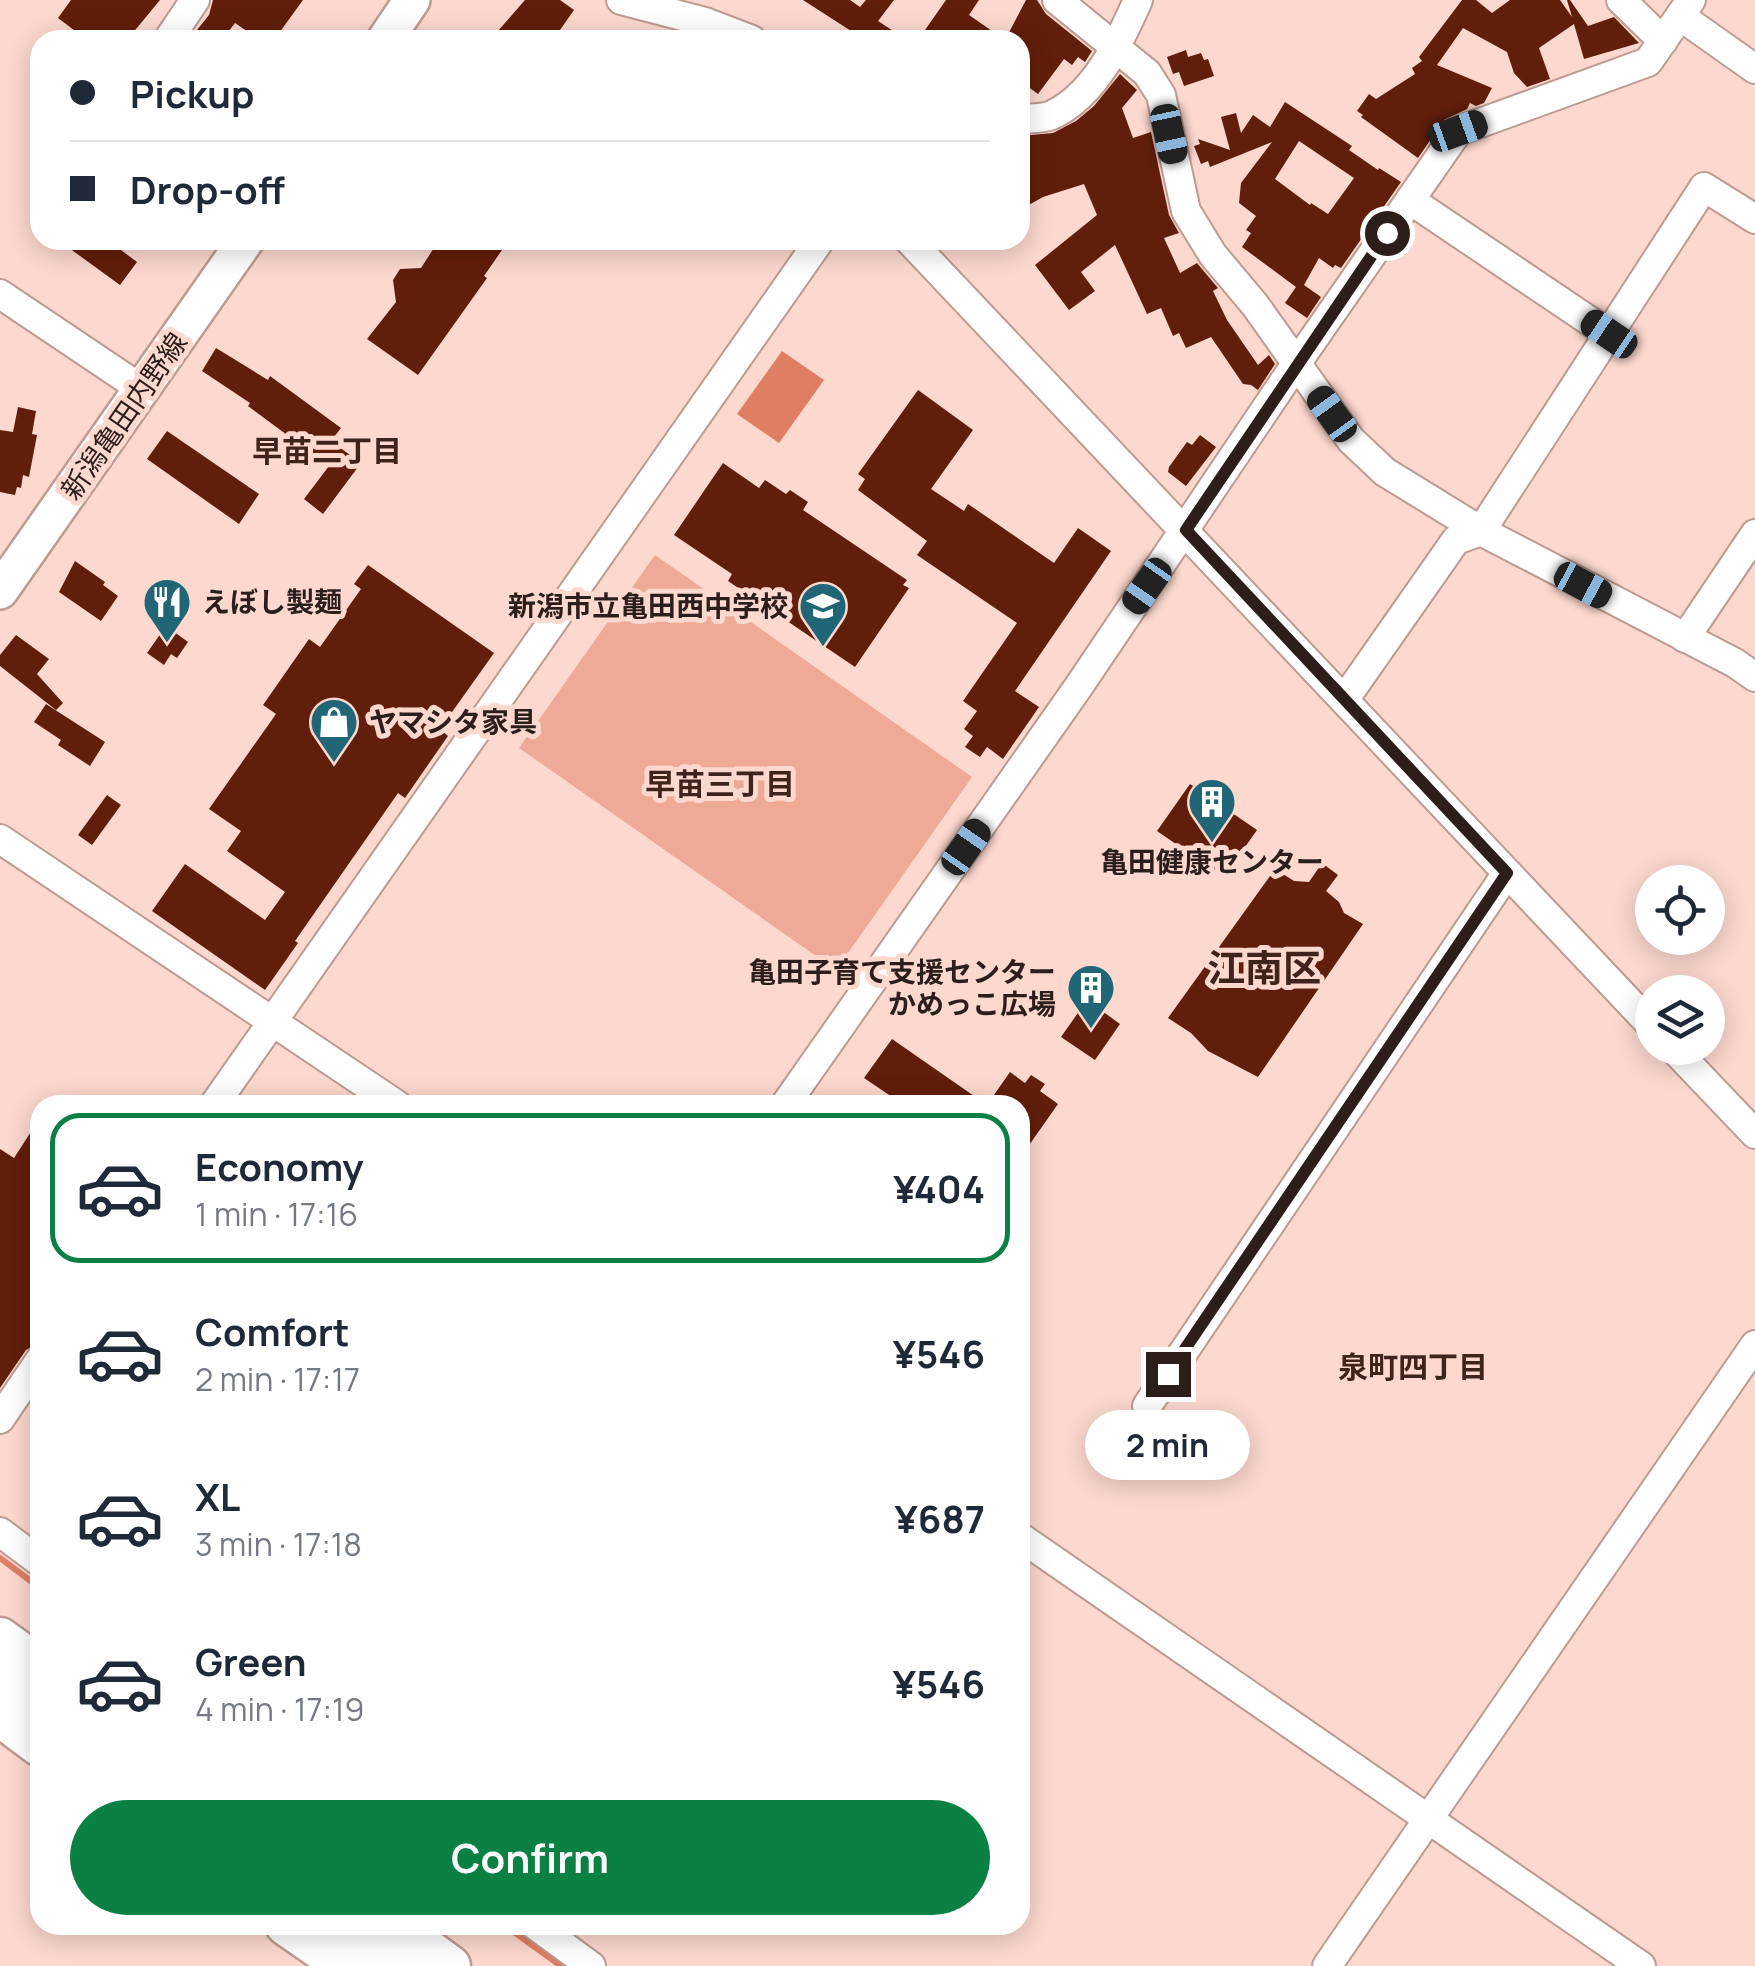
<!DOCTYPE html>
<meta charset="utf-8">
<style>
:root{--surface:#fff;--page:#f2f2f3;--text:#1f2937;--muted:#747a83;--line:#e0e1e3;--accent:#0b8043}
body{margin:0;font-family:Manrope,"Noto Sans JP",sans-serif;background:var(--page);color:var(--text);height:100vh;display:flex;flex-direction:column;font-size:38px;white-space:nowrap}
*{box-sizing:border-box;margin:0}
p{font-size:32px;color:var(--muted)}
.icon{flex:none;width:55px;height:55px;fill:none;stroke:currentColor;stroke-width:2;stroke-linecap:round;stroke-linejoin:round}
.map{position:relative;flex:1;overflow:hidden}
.sheet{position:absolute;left:30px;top:1095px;width:1000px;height:840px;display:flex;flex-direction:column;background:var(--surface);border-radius:30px;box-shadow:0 5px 25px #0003}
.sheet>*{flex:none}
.hud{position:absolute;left:30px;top:30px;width:1000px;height:220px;border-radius:30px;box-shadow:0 5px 25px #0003;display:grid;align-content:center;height:220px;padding:0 40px;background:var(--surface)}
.buttons{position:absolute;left:1635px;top:865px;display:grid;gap:20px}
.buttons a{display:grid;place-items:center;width:90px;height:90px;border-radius:50%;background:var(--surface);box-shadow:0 5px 25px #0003;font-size:50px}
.end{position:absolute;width:45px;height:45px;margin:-22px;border:12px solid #2c1f1b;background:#fff;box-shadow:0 0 0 5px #fff}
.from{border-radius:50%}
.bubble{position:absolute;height:70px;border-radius:35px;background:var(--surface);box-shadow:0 5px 25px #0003;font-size:32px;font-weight:700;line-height:70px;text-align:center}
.car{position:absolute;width:30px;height:60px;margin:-30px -15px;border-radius:12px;box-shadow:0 0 8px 2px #0007;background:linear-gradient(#222 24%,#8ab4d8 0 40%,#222 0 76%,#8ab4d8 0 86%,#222 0)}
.hud b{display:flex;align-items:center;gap:35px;height:95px;font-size:38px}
.hud b+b{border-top:2px solid var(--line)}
.hud i{width:25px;height:25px;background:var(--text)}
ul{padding:18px 0 0;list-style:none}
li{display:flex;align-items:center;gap:30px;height:150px;margin:0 20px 15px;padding:0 20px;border:5px solid transparent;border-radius:30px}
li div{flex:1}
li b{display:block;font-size:38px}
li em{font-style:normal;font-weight:700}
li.active{border-color:var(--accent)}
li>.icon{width:90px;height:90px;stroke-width:1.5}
.button{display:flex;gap:20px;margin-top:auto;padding:20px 40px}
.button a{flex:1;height:115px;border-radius:60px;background:var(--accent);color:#fff;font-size:40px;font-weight:700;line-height:115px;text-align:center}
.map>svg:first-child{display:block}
.green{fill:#efaa97}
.water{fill:#df7e63}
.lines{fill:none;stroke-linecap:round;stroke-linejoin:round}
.stream{stroke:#df7e63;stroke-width:6}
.building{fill:#611e0a;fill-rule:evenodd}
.minor-casing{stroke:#bd9b91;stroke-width:32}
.major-casing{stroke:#bd9b91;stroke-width:40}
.highway-casing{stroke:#bd9b91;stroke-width:45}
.minor{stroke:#fff;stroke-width:28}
.major{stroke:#fff;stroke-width:35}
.highway{stroke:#fff;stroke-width:40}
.route{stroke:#2c1f1b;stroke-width:12}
.labels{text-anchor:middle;stroke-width:10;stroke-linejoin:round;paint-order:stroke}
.street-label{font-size:28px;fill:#2c1f1b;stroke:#fcd8ce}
.poi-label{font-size:28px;font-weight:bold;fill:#2c1f1b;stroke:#fcd8ce;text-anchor:start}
.neighbourhood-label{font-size:30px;font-weight:bold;fill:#3f241d;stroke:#fcd8ce}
.district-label{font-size:38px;font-weight:bold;fill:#3f241d;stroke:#fcd8ce}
</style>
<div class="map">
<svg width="1755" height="1966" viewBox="0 0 1755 1966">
<rect width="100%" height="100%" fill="#fcd8ce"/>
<polygon class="green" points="655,555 972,777 836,970 519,748"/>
<polygon class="water" points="782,351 824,380 779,443 737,414"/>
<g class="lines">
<g class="stream">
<polyline points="0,1558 40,1588"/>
<polyline points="504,1925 561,1966"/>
</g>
</g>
<g class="building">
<polygon points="71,0 160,0 127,40 87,40 58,18"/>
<polygon points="213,0 303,0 274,40 260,40 235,23 222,40 189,40 209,15"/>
<polygon points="525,0 560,0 574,10 553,40 490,40"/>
<polygon points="803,0 850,0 860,7 866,0 894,0 878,21 907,40 865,40"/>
<polygon points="946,0 979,0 969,15 1005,40 1026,0 1037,0 1046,14 1092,51 1085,62 1078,57 1072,65 1064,59 1038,94 1020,81 1020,40 918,40"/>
<polygon points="1462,0 1476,0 1492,13 1510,0 1560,0 1572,17 1567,0 1570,0 1588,26 1614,17 1639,43 1584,59 1574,24 1539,48 1550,79 1527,87 1514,73 1507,52 1463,28 1437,65 1492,88 1484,103 1476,106 1470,103 1467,109 1444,120 1418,158 1361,117 1363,115 1357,111 1369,94 1376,99 1415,74 1412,68 1422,61 1419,57"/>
<polygon points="1186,50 1188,57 1201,53 1204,60 1208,59 1214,76 1184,86 1179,72 1173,74 1167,57"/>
<polygon points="1120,74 1137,90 1122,108 1133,138 1151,132 1169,215 1179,233 1164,238 1180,273 1197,263 1218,288 1213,291 1227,320 1258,365 1269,355 1275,364 1258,390 1251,385 1243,384 1211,337 1186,348 1179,333 1173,336 1161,308 1147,314 1115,245 1081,272 1095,291 1069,310 1035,265 1097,215 1084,184 1043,197 1020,210 1020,136 1053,133 1076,121 1094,106"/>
<path d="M1285 102 1352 146 1349 150 1378 170 1379 168 1401 182 1341 268 1335 265 1333 268 1319 258 1304 285 1321 297 1307 318 1285 303 1296 287 1242 247 1251 233 1246 230 1256 216 1239 203 1241 183 1272 142 1210 167 1208 161 1201 164 1194 146 1200 144 1198 139 1230 150 1221 117 1236 113 1241 133 1253 115 1270 127ZM1299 141 1354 178 1328 214 1311 203 1310 205 1275 179Z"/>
<polygon points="58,240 128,240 121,250 137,262 120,285"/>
<polygon points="439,240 509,240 484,276 487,278 418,375 367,339 396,302 393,280 400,269 421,268"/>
<polygon points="216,348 268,380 270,376 341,428 331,441 361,463 323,514 304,499 329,466 248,406 250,403 202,371"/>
<polygon points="918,390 973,430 931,489 964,511 968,504 1054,563 1078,528 1111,551 1015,691 1039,707 1003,759 987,747 980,757 965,747 973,736 964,729 977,711 963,701 1017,623 917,555 927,541 858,490 865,479 858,474"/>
<polygon points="18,407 36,411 32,434 37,435 29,477 23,475 21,488 17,487 15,495 0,492 0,430 13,432"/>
<polygon points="167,431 259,494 239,524 147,459"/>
<polygon points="1200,435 1216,447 1186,486 1168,472 1169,467 1187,442 1192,445"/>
<polygon points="723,463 759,488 765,480 786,494 790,490 808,502 803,510 907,580 903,585 909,588 855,667 728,581 732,574 674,535"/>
<polygon points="75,561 105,582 103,585 118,596 101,621 59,592"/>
<polygon points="368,565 494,653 440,729 448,736 405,798 398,793 295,941 298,943 265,990 152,911 185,864 265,920 285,892 227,851 241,831 209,809 276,714 263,705 309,639 320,647 361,589 354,584"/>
<polygon points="166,626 188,642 177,658 171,654 164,665 147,653"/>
<polygon points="16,635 49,659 37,674 63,703 56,710 0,666 0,655"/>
<polygon points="46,704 105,742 90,766 58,745 61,740 34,722"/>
<polygon points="1190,784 1257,830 1224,877 1157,831"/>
<polygon points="107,795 121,805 92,845 78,835"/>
<polygon points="1322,863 1338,875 1326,891 1339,902 1344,913 1363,924 1258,1077 1208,1051 1191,1033 1168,1018 1275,869 1294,881 1309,882"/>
<polygon points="1087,1000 1120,1024 1095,1060 1061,1037"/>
<polygon points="892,1039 987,1105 1010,1072 1025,1083 1031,1075 1045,1084 1040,1091 1058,1104 1020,1158 1020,1105 904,1105 864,1078"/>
<polygon points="40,1118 40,1343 26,1350 0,1388 0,1149 14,1158"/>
</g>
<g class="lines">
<g class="minor-casing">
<g id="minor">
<polyline points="621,0 705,22 752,40"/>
<polyline points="1057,0 1147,73 1161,95 1186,211 1213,255 1255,305 1351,440 1385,472 1481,531 1735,663 1755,677"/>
<polyline points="1621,0 1663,41"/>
<polyline points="1680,16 1755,69"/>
<polyline points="168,40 195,0"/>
<path d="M1020 119C1030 118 1043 119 1052 115 1095 95 1120 41 1138 0"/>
<polyline points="1410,200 1609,334"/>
<polyline points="909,240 1652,1026"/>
<polyline points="0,294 143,390"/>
<polyline points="1685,638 1755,534"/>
<polyline points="1344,700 1456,540 1481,531 1704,187 1755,219"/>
<polyline points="0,839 397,1105"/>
<polyline points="1673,1048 1755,1134"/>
<polyline points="214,1105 820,240"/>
<polyline points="785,1105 1079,686 1296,364 1458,131 1648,62 1691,0"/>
<polyline points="1147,1406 1507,873"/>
<polyline points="0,1419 40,1360"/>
<polyline points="0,1532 40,1562"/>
<polyline points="1020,1537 1641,1966"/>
<polyline points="535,1925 591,1966"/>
<polyline points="1327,1966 1755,1345"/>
</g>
</g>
<g class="major-casing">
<g id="major">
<polyline points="385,40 412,0"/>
<polyline points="0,591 246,240"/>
</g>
</g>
<g class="highway-casing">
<g id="highway">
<polyline points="0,1638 40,1667"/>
<polyline points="0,1675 40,1704"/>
<polyline points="0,1716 40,1746"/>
<polyline points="286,1925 345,1966"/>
<polyline points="340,1925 396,1966"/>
<polyline points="394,1925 450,1966"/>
</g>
</g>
<use href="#minor" class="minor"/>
<use href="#major" class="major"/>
<use href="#highway" class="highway"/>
</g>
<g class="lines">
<polyline class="route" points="1168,1374 1507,873 1186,530 1387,233"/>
</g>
<defs>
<g id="restaurant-pin" transform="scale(2.5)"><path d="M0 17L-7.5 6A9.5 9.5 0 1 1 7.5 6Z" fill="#216677" stroke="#fcd8ce"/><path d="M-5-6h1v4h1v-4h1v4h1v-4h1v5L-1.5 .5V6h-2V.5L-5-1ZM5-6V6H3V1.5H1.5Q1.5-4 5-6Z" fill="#fff"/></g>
<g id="school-pin" transform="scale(2.5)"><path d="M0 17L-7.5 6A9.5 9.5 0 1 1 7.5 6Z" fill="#216677" stroke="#fcd8ce"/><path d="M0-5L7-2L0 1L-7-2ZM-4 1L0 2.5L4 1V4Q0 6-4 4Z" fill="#fff"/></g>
<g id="shop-pin" transform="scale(2.5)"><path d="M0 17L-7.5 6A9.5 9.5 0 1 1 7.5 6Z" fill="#216677" stroke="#fcd8ce"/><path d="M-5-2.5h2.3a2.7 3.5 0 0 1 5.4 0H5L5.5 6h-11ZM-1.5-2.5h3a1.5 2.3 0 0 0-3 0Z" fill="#fff"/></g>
<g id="building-pin" transform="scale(2.5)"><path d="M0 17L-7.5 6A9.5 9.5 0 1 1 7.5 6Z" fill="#216677" stroke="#fcd8ce"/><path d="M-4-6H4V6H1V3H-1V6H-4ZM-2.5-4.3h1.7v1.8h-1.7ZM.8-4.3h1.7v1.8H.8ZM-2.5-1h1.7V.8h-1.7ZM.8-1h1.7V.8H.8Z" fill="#fff"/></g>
</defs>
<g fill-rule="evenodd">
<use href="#restaurant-pin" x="167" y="602"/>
<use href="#school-pin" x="823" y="606"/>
<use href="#shop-pin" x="334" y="722"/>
<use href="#building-pin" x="1212" y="802"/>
<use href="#building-pin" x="1091" y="988"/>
</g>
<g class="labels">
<g class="street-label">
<text transform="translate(124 416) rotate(-55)" y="10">新潟亀田内野線</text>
</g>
<g class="poi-label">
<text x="202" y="612">えぼし製麺</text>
<text x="788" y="616" text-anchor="end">新潟市立亀田西中学校</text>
<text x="369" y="732">ヤマシタ家具</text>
<text x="1212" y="872" text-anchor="middle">亀田健康センター</text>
<text x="1056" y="982" text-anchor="end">亀田子育て支援センター<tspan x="1056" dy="32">かめっこ広場</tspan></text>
</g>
<g class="neighbourhood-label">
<text x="327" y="462">早苗二丁目</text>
<text x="720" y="795">早苗三丁目</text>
<text x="1413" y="1378">泉町四丁目</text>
</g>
<g class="district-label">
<text x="1264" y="982">江南区</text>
</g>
</g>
</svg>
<div class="buttons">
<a><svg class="icon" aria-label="locate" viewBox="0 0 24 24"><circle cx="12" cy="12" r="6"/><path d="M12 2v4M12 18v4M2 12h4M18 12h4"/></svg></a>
<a><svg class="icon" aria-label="layers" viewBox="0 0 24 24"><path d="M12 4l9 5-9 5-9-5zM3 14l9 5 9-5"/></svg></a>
</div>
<i class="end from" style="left:1387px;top:233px"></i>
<i class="end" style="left:1168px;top:1374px"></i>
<div class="bubble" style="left:1085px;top:1410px;width:165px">2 min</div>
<i class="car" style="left:1458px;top:131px;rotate:70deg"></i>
<i class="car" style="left:1169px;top:134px;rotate:168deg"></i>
<i class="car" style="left:1609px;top:334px;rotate:304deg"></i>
<i class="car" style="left:1332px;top:414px;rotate:324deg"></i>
<i class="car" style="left:1583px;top:585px;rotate:118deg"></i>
<i class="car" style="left:1147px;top:586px;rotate:215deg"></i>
<i class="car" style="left:966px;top:847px;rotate:35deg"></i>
<div class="hud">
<b><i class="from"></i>Pickup</b>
<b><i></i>Drop-off</b>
</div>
<section class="sheet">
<ul>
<li class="active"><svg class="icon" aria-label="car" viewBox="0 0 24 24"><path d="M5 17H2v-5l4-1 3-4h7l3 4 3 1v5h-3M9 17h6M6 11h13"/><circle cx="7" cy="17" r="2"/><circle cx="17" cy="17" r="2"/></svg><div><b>Economy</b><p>1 min · 17:16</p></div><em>¥404</em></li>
<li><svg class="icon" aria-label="car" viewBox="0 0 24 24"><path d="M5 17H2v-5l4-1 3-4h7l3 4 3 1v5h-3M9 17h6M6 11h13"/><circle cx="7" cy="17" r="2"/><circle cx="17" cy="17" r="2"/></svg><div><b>Comfort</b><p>2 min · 17:17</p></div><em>¥546</em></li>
<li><svg class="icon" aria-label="car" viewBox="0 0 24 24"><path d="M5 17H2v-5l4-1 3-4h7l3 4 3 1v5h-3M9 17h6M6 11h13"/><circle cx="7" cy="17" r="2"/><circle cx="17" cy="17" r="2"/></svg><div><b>XL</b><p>3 min · 17:18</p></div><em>¥687</em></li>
<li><svg class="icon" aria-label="car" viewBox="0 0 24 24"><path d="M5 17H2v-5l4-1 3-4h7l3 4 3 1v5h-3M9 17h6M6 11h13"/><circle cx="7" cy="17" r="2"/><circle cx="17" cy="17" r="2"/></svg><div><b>Green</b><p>4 min · 17:19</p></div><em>¥546</em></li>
</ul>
<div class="button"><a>Confirm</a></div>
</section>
</div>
